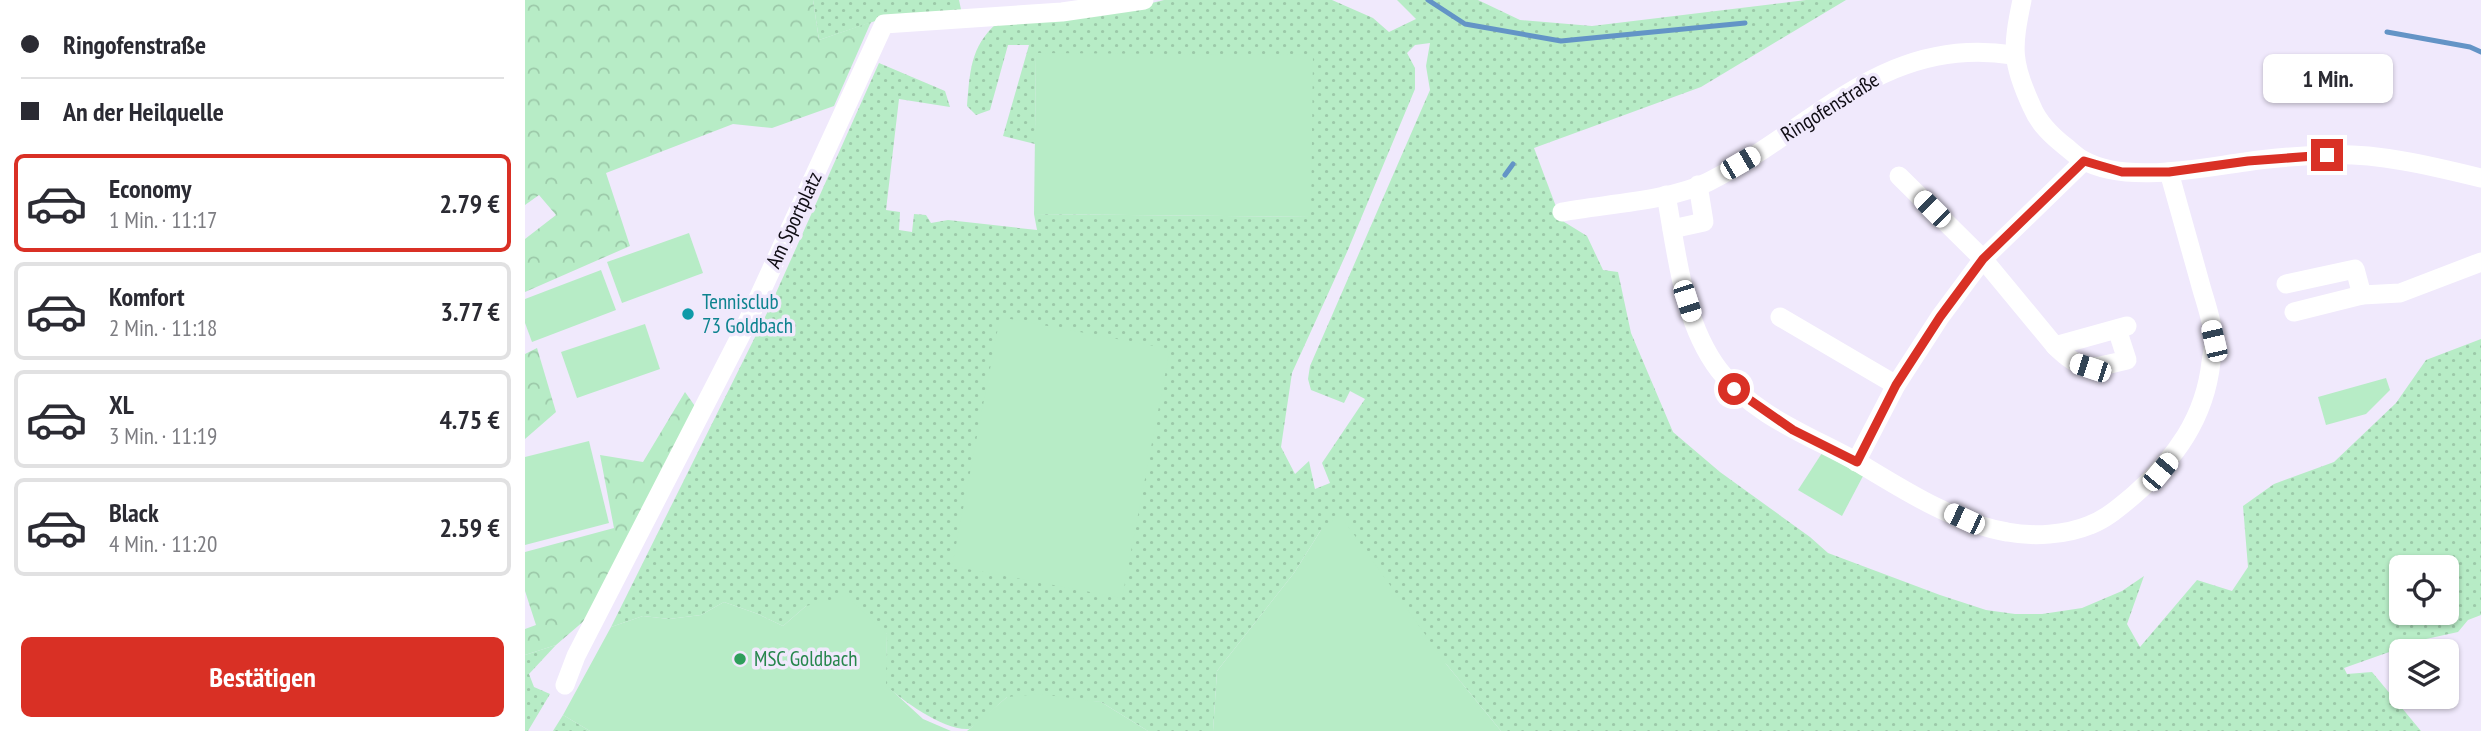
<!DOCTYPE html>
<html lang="de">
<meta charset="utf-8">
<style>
:root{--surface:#fff;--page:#f2f2f3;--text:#2b2b33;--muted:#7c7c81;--line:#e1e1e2;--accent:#d93025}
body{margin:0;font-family:"PT Sans Narrow",sans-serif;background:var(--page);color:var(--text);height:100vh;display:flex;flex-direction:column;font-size:26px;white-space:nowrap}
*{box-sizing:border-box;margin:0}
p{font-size:23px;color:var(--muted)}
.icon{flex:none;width:38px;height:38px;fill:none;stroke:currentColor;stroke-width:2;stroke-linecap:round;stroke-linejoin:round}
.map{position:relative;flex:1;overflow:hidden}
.drawer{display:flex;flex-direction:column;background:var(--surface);width:525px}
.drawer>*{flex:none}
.guide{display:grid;align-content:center;height:154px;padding:0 21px;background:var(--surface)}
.controls{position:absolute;left:1864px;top:555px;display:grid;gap:14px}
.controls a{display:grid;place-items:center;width:70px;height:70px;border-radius:10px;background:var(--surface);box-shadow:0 2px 5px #0004;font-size:35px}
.end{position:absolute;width:32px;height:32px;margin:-16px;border:9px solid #d93025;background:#fff;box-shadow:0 0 0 4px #fff}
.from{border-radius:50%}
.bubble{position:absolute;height:49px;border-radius:10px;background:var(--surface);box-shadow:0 2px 5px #0004;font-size:23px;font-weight:700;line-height:49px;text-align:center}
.car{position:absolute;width:21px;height:42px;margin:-21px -10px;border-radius:9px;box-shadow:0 0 5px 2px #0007;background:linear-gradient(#fff 24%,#345 0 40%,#fff 0 76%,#345 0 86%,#fff 0)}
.guide b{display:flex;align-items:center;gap:24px;height:66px;font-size:26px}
.guide b+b{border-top:2px solid var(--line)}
.guide i{width:18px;height:18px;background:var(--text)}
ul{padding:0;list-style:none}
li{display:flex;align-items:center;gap:21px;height:98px;margin:0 14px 10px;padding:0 7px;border:4px solid var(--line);border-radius:10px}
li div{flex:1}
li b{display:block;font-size:26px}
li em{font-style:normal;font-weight:700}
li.active{border-color:var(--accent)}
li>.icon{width:63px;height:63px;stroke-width:1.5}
.action{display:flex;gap:14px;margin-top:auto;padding:14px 21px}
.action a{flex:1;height:80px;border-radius:10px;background:var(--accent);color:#fff;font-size:28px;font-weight:700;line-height:80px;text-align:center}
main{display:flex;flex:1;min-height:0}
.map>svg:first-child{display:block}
.grass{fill:url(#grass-dots);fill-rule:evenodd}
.forest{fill:url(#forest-crowns)}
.park{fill:#b7ecc6}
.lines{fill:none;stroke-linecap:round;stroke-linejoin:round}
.stream{stroke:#6394c6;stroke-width:5}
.minor{stroke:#fff;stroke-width:19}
.route{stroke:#d93025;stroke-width:9}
.culture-dot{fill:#0f9aa8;stroke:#f0e9fc;stroke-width:2.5}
.leisure-dot{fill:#2e9e5b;stroke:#f0e9fc;stroke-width:2.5}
.labels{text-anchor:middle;stroke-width:7;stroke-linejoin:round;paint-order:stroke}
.street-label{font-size:21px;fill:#0f0c14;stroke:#f0e9fc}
.culture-label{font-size:21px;fill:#0d838f;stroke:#f0e9fc;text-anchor:start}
.leisure-label{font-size:21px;fill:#27864d;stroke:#f0e9fc;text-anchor:start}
</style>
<main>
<section class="drawer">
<div class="guide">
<b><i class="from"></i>Ringofenstraße</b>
<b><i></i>An der Heilquelle</b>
</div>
<ul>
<li class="active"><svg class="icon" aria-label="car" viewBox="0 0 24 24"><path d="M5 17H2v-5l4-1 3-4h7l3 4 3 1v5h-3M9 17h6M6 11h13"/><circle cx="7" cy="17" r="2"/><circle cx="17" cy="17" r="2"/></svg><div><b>Economy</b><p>1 Min. · 11:17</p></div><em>2.79 €</em></li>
<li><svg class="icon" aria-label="car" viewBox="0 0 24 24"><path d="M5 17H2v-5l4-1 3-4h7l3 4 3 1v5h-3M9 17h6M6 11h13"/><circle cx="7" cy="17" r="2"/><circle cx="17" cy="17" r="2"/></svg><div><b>Komfort</b><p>2 Min. · 11:18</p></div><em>3.77 €</em></li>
<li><svg class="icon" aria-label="car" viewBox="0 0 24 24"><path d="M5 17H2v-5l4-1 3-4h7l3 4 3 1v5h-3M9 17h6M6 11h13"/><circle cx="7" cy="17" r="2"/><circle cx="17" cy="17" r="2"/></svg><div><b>XL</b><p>3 Min. · 11:19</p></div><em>4.75 €</em></li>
<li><svg class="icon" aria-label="car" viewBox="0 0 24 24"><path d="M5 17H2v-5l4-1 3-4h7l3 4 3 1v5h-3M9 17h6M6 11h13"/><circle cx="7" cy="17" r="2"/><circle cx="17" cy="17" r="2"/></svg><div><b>Black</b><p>4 Min. · 11:20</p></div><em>2.59 €</em></li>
</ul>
<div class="action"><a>Bestätigen</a></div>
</section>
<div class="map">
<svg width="1956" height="731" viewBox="0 0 1956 731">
<defs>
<pattern id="grass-dots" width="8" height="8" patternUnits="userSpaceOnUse" patternTransform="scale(1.75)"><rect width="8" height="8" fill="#b7ecc6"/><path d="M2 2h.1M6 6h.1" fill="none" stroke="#9cc9a9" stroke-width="1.8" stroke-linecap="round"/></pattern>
<pattern id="forest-crowns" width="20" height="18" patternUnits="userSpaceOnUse" patternTransform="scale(1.75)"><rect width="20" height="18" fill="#b7ecc6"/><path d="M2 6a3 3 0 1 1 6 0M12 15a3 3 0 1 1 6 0" fill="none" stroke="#9cc9a9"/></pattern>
</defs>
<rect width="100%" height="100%" fill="#f0e9fc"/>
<g class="grass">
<polygon points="288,0 434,0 437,14 368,15 294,40"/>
<path d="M639 0H807L848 18 864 32 891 19 872 0H953L995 20 1067 26 1281 0H1321L1176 87 1009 148 1036 220 1062 236 1078 270 1093 272 1106 333 1148 432 1195 472 1285 537 1303 553 1415 595 1461 610 1490 614H1517L1557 608 1597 591 1619 576 1602 624 1615 647 1672 580 1707 591 1723 567 1718 506 1749 484 1809 462 1871 403 1901 360 1956 339V615L1943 620 1933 632 1901 639 1819 668 1822 674 1847 672 1896 731H976L922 665 796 530 769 573 692 671 688 731H623L576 702 482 697C470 707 457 721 444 729 419 731 377 700 360 685L362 634 281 606 258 626 233 614 199 602 176 615 144 619 118 616 86 627 242 313 354 63 420 91 425 107 374 99 361 210 375 212 374 230 387 232 389 214 401 215 406 223 423 220 512 230 509 214 786 217 511 53 510 144 478 136 504 45H483L465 110 451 115 442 106C445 72 445 47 472 23L590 12ZM905 43 901 66 905 90 785 366 783 379 786 390 819 403 825 391 840 399 797 463 805 483 790 489 784 461 770 474 756 447 767 373 822 252 890 89V68L882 53 890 45ZM1876 567H1922V612H1876Z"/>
<polygon points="31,645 4,674 9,687 25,694 3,731 0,731 0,655"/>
<polygon points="38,715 65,731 28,731"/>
</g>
<g class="forest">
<polygon points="0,0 288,0 294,40 346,22 309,106 247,128 208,124 81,173 105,246 0,292 0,239 31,215 14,195 0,205"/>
<polygon points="12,348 31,412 0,439 0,354"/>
<polygon points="160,392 172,409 60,620 31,645 0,655 0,629 11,625 0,591 0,552 89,528 75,455 118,462"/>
</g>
<g class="park">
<polygon points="511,53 788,55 786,217 509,214"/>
<polygon points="164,233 178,273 97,303 82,262"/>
<polygon points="76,270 91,310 7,342 0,323 0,299"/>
<polygon points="475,317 645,349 597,598 427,566"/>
<polygon points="120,324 135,369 52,398 36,352"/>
<polygon points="1861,378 1865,390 1841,414 1801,425 1793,397"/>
<polygon points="64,441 84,523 0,545 0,457"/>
<polygon points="1297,453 1338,476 1317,516 1273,490"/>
<polygon points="815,515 922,665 976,731 688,731 692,671 769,573 796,530"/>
<polygon points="321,596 362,634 361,685 398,719 426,731 65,731 38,715 86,627 118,616 144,619 176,615 199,602 233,614 258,626 281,606"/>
<polygon points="514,694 576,702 623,731 442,731 482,697"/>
</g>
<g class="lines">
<g class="stream">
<polyline points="903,0 940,24 1036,41 1220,23"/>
<polyline points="1862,32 1945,47 1956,52"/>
<polyline points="980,175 988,164"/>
</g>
<g class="minor">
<path d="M1497 0C1487 48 1486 62 1507 107 1514 124 1527 136 1541 147 1546 151 1552 157 1558 160 1600 184 1674 168 1720 162 1746 158 1773 156 1799 155 1849 152 1907 166 1956 178"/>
<polyline points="1374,176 1458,259 1530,346 1602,326"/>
<path d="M1141 195C1152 253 1157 321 1194 370 1228 416 1286 436 1334 463 1377 489 1432 524 1482 532 1508 537 1541 535 1565 525 1581 519 1596 506 1609 495 1650 459 1680 418 1686 362 1687 355 1689 348 1689 341 1688 321 1679 299 1674 279 1664 244 1654 208 1644 172"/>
<path d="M1037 212C1080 204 1145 201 1183 182 1288 130 1358 34 1488 55"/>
<polyline points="1147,229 1179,222 1173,185"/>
<polyline points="1761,284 1830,269 1837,295 1875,293 1956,262"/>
<polyline points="1769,312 1837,295"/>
<polyline points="1255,317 1371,385"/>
<path d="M1530 346C1558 374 1567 368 1602 360L1592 329"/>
<polyline points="1331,462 1371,385 1415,317 1458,259 1559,161"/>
<polyline points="40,685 51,656 219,329 359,24 537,12 619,0"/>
</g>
</g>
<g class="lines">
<polyline class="route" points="1209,389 1268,430 1332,462 1371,385 1415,317 1458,259 1559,161 1597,172 1644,172 1723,161 1802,155"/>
</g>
<circle class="culture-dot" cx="163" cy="314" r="7"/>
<circle class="leisure-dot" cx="215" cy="659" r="7"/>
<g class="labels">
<g class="street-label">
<text transform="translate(1305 107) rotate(-32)" y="7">Ringofenstraße</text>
<text transform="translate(269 220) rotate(-65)" y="7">Am Sportplatz</text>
</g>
<g class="culture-label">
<text x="177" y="309">Tennisclub<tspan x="177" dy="24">73 Goldbach</tspan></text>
</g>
<g class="leisure-label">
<text x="229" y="666">MSC Goldbach</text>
</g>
</g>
</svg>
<div class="controls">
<a><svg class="icon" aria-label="locate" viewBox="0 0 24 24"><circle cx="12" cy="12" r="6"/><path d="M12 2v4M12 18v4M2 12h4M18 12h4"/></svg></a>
<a><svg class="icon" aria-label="layers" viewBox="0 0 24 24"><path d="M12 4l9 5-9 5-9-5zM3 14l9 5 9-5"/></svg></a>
</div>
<i class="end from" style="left:1209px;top:389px"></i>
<i class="end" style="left:1802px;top:155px"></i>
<div class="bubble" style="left:1738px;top:54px;width:130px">1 Min.</div>
<i class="car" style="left:1215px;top:163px;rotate:60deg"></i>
<i class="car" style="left:1407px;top:209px;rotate:315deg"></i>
<i class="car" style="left:1162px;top:301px;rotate:162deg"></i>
<i class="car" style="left:1689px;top:341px;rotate:347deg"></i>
<i class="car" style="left:1565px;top:368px;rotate:288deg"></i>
<i class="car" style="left:1635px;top:472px;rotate:40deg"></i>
<i class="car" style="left:1439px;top:519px;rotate:295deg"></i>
</div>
</main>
